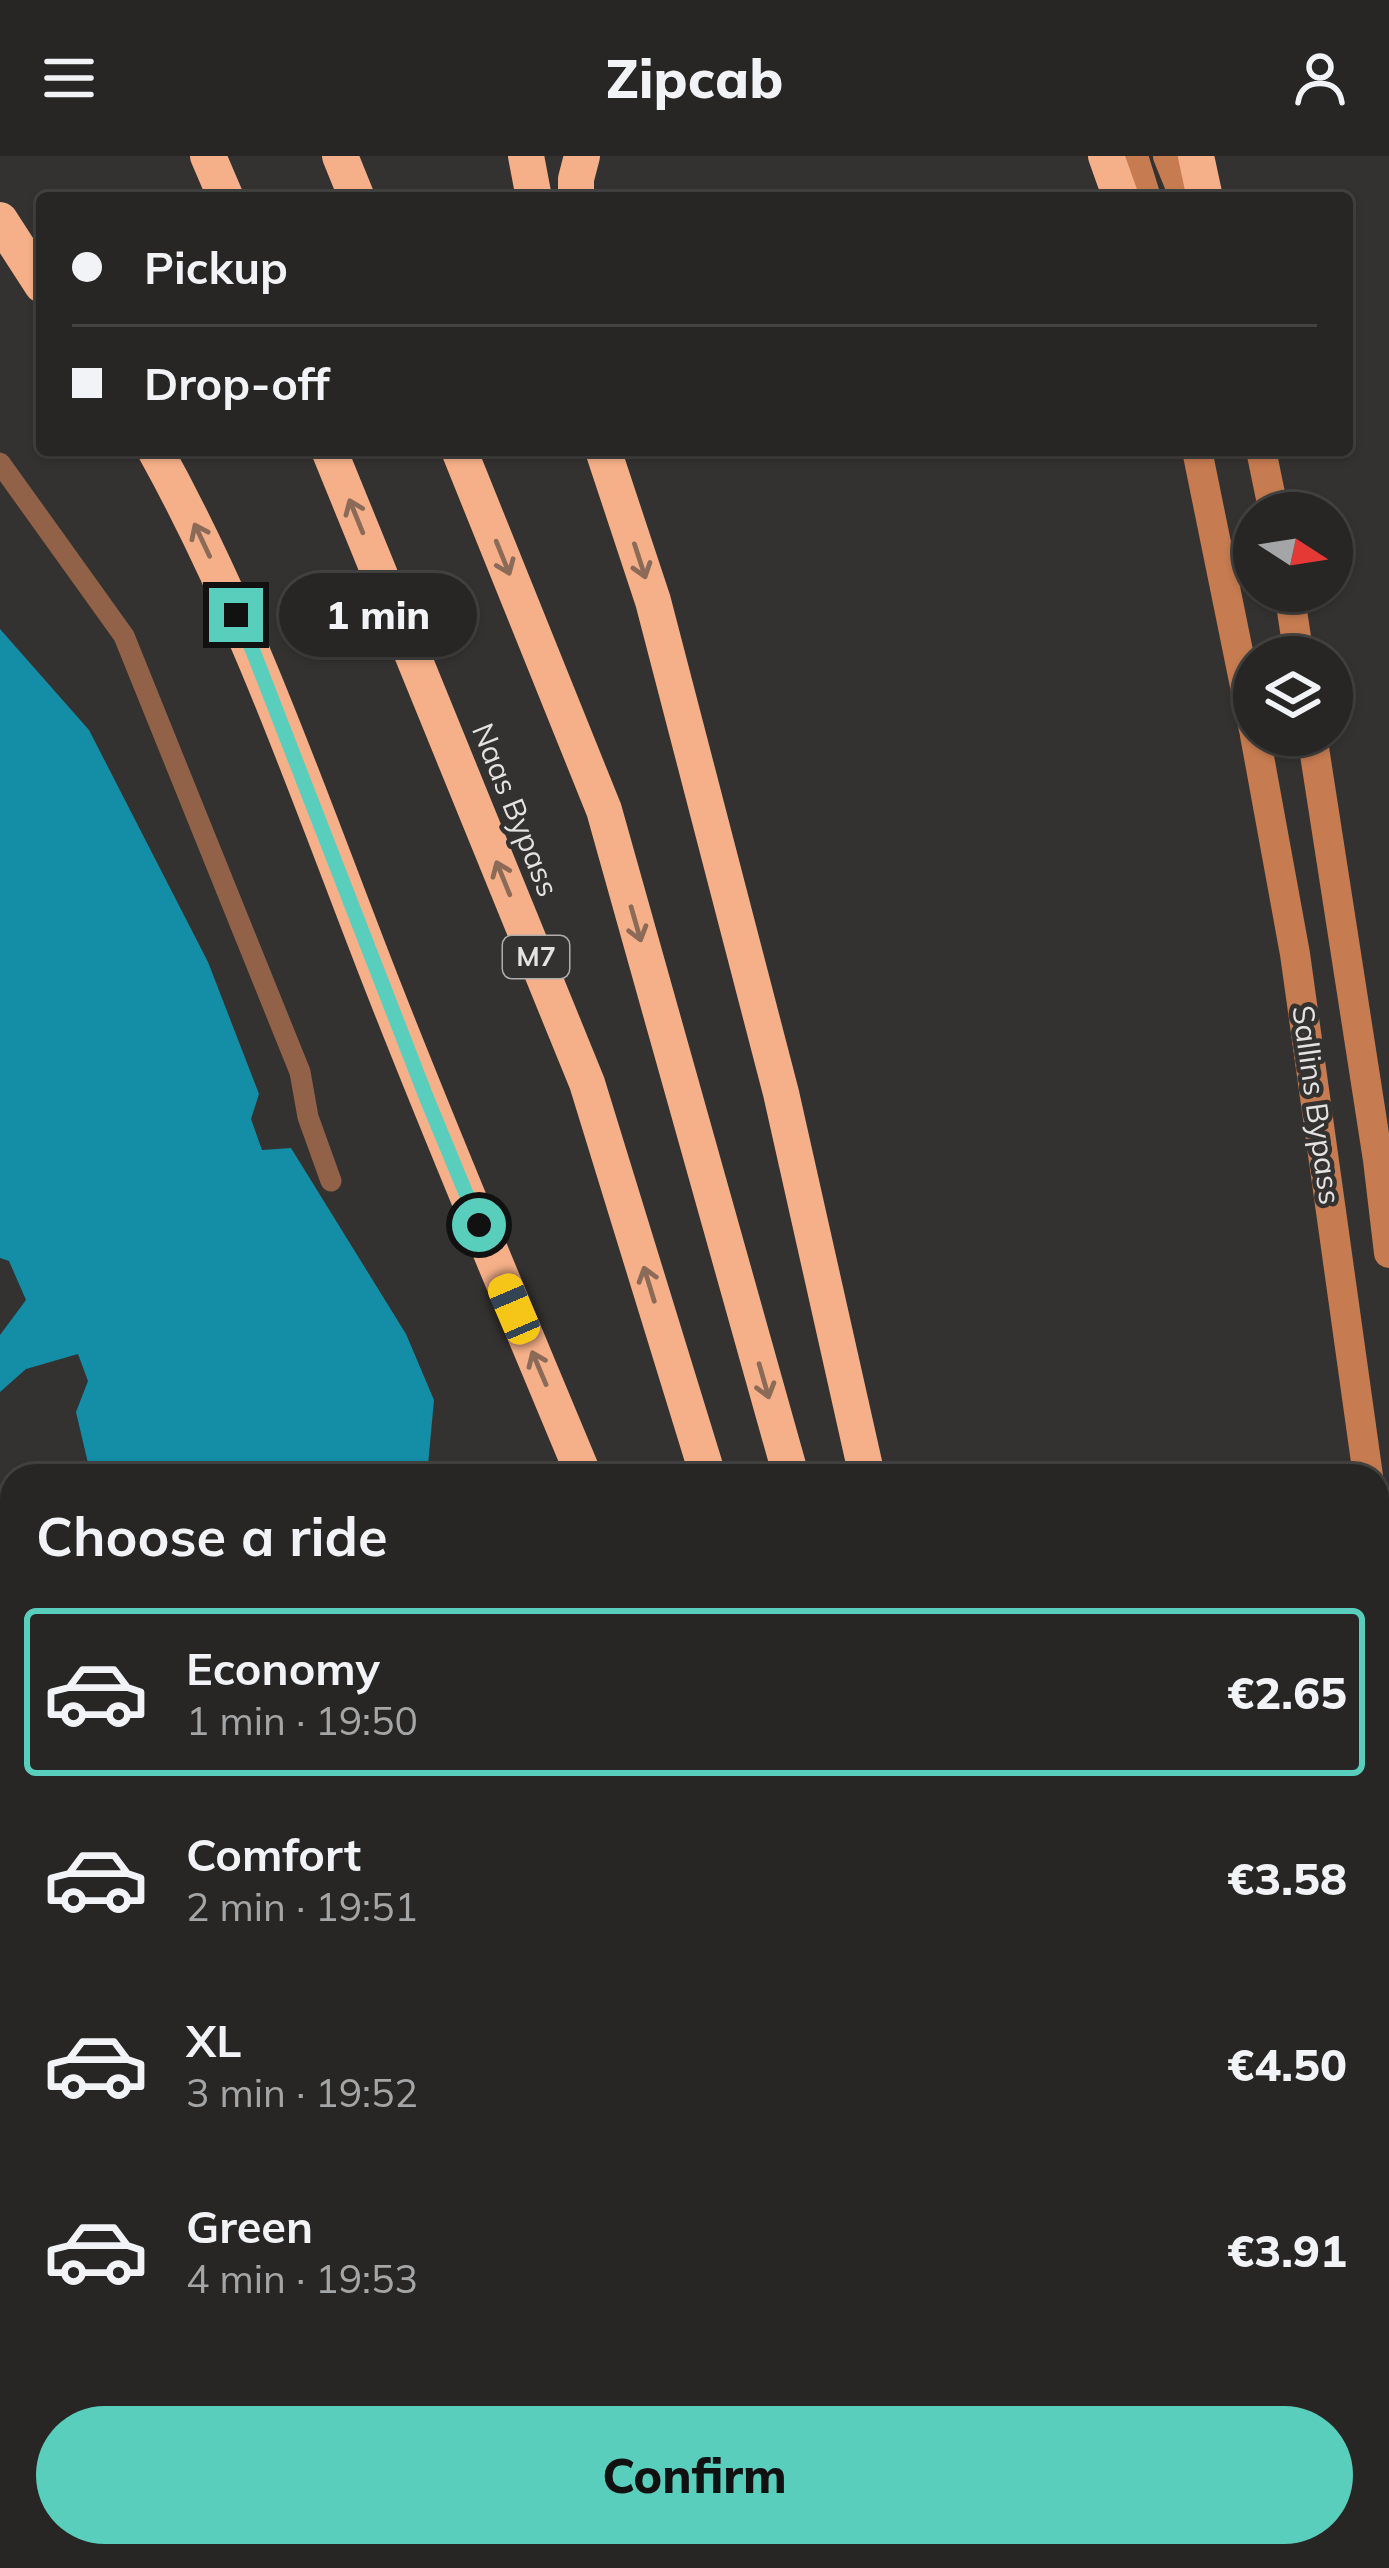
<!DOCTYPE html>
<meta charset="utf-8">
<style>
:root{--surface:#272624;--page:#2f2e2c;--text:#f1f3f6;--muted:#a4a5a6;--line:#434341;--accent:#5acebc}
body{margin:0;font-family:Mulish,sans-serif;background:var(--page);color:var(--text);height:100vh;display:flex;flex-direction:column;font-size:45px;white-space:nowrap}
*{box-sizing:border-box;margin:0}
p{font-size:39px;color:var(--muted)}
.icon{flex:none;width:66px;height:66px;fill:none;stroke:currentColor;stroke-width:2;stroke-linecap:round;stroke-linejoin:round}
.map{position:relative;flex:1;overflow:hidden}
.details{position:absolute;left:0px;top:1308px;width:1389px;height:1104px;display:flex;flex-direction:column;background:var(--surface);border-radius:36px 36px 0 0;box-shadow:0 3px 9px #0004,0 0 0 3px var(--line)}
.details>*{flex:none}
.guide{position:absolute;left:36px;top:36px;width:1317px;height:264px;border-radius:12px;box-shadow:0 3px 9px #0004,0 0 0 3px var(--line);display:grid;align-content:center;height:264px;padding:0 36px;background:var(--surface)}
.needle{width:78px;rotate:102deg}
.buttons{position:absolute;left:1233px;top:336px;display:grid;gap:24px}
.buttons a{display:grid;place-items:center;width:120px;height:120px;border-radius:50%;background:var(--surface);box-shadow:0 3px 9px #0004,0 0 0 3px var(--line);font-size:60px}
.end{position:absolute;width:54px;height:54px;margin:-27px;border:15px solid #5acebc;background:#111;box-shadow:0 0 0 6px #111}
.from{border-radius:50%}
.bubble{position:absolute;height:84px;border-radius:42px;background:var(--surface);box-shadow:0 3px 9px #0004,0 0 0 3px var(--line);font-size:39px;font-weight:800;line-height:84px;text-align:center}
.car{position:absolute;width:36px;height:72px;margin:-36px -18px;border-radius:15px;box-shadow:0 0 9px 3px #0007;background:linear-gradient(#f5c518 24%,#345 0 40%,#f5c518 0 76%,#345 0 86%,#f5c518 0)}
.guide b{display:flex;align-items:center;gap:42px;height:114px;font-size:45px}
.guide b+b{border-top:3px solid var(--line)}
.guide i{width:30px;height:30px;background:var(--text)}
ul{padding:0;list-style:none}
li{display:flex;align-items:center;gap:36px;height:168px;margin:0 24px 18px;padding:0 12px;border:6px solid transparent;border-radius:12px}
li div{flex:1}
li b{display:block;font-size:45px}
li em{font-style:normal;font-weight:800}
li.selected{border-color:var(--accent)}
li>.icon{width:108px;height:108px;stroke-width:1.5}
h2{padding:0 36px;font-size:54px;line-height:144px}
.button{display:flex;gap:24px;margin-top:auto;padding:24px 36px}
.button a{flex:1;height:138px;border-radius:72px;background:var(--accent);color:#111;font-size:48px;font-weight:800;line-height:138px;text-align:center}
header{display:flex;justify-content:space-between;align-items:center;height:156px;padding:0 36px;background:var(--surface);font-size:54px;font-weight:800}
.map>svg:first-child{display:block}
.water{fill:#148da6}
.lines{fill:none;stroke-linecap:round;stroke-linejoin:round}
.path{stroke:#6c6b69;stroke-width:8;stroke-dasharray:12 6;stroke-linecap:butt}
.service{stroke:#926248;stroke-width:21}
.secondary{stroke:#c67b50;stroke-width:30}
.motorway{stroke:#f6b089;stroke-width:36}
.oneway{stroke:#8b6b58}
.route{stroke:#5acebc;stroke-width:15}
.labels{text-anchor:middle;stroke-width:9;stroke-linejoin:round;paint-order:stroke}
.shield{fill:#343230;stroke:#afaead;stroke-width:3}
.shield-label{font-size:27px;font-weight:bold;fill:#e4e3e2}
.street-label{font-size:30px;fill:#e4e3e2;stroke:#343230}
</style>
<header><svg class="icon" aria-label="menu" viewBox="0 0 24 24"><path d="M4 6h16M4 12h16M4 18h16"/></svg>Zipcab<svg class="icon" aria-label="person" viewBox="0 0 24 24"><circle cx="12" cy="8" r="4"/><path d="M4 21q1-7 8-7t8 7"/></svg></header>
<div class="map">
<svg width="1389" height="2412" viewBox="0 0 1389 2412">
<rect width="100%" height="100%" fill="#343230"/>
<polygon class="water" points="0,473 89,574 208,806 259,938 251,963 262,994 291,992 406,1178 434,1244 427,1320 91,1320 76,1256 88,1225 78,1198 26,1213 0,1236 0,1179 26,1144 9,1105 0,1102"/>
<g class="lines">
<polyline class="path" points="1377,1505 1389,1499"/>
<polyline class="service" points="0,307 124,480 300,916 308,961 331,1025"/>
<g class="secondary">
<polyline points="1133,0 1146,42"/>
<polyline points="1168,0 1185,42"/>
<polyline points="1197,294 1254,574"/>
<polyline points="1261,294 1274,357"/>
<polyline points="1289,435 1299,501"/>
<polyline points="1255,579 1295,798 1368,1320"/>
<polyline points="1312,579 1378,1004 1389,1097"/>
<polyline points="1377,1375 1389,1430"/>
</g>
<g class="motorway">
<polyline points="208,0 226,42"/>
<polyline points="340,0 357,42"/>
<polyline points="526,0 534,42"/>
<polyline points="1106,0 1121,42"/>
<polyline points="1196,0 1205,42"/>
<polyline points="576,42 576,23 582,0"/>
<polyline points="0,64 42,129"/>
<path d="M155 294C245 456 306 632 373 805 440 978 513 1149 584 1320"/>
<polyline points="329,294 587,927 708,1320"/>
<polyline points="459,294 604,654 791,1320"/>
<polyline points="603,294 653,445 781,937 867,1320"/>
<polyline points="982,2400 986,2412"/>
<polyline points="1017,2400 1020,2412"/>
<polyline points="1111,2400 1114,2412"/>
</g>
</g>
<defs><path id="oneway-shaft" d="M-6 0H5M1.5-3L5.5 0L1.5 3" fill="none" stroke-width="1.6" stroke-linecap="round" stroke-linejoin="round" transform="scale(3)"/></defs>
<g class="oneway">
<use href="#oneway-shaft" transform="translate(356 360) rotate(-112)"/>
<use href="#oneway-shaft" transform="translate(202 384) rotate(-115)"/>
<use href="#oneway-shaft" transform="translate(503 402) rotate(68)"/>
<use href="#oneway-shaft" transform="translate(640 405) rotate(72)"/>
<use href="#oneway-shaft" transform="translate(503 722) rotate(-112)"/>
<use href="#oneway-shaft" transform="translate(636 768) rotate(74)"/>
<use href="#oneway-shaft" transform="translate(649 1128) rotate(-107)"/>
<use href="#oneway-shaft" transform="translate(539 1212) rotate(-113)"/>
<use href="#oneway-shaft" transform="translate(764 1225) rotate(74)"/>
</g>
<g class="lines">
<polyline class="route" points="236,459 253,495 427,943 479,1069"/>
</g>
<g class="labels">
<rect class="shield" x="503" y="780" width="66" height="42" rx="9"/>
<g class="shield-label">
<text x="536" y="810">M7</text>
</g>
<g class="street-label">
<text transform="translate(515 654) rotate(68)" y="10">Naas Bypass</text>
<text transform="translate(1316 949) rotate(82)" y="10">Sallins Bypass</text>
</g>
</g>
</svg>
<div class="buttons">
<a><svg class="needle" viewBox="-14 -14 28 28"><path d="M0-13l5 13h-10z" fill="#e53935"/><path d="M0 13l5-13h-10z" fill="#a4a5a6"/></svg></a>
<a><svg class="icon" aria-label="layers" viewBox="0 0 24 24"><path d="M12 4l9 5-9 5-9-5zM3 14l9 5 9-5"/></svg></a>
</div>
<i class="end from" style="left:479px;top:1069px"></i>
<i class="end" style="left:236px;top:459px"></i>
<div class="bubble" style="left:279px;top:417px;width:198px">1 min</div>
<i class="car" style="left:514px;top:1153px;rotate:337deg"></i>
<div class="guide">
<b><i class="from"></i>Pickup</b>
<b><i></i>Drop-off</b>
</div>
<section class="details">
<h2>Choose a ride</h2>
<ul>
<li class="selected"><svg class="icon" aria-label="car" viewBox="0 0 24 24"><path d="M5 17H2v-5l4-1 3-4h7l3 4 3 1v5h-3M9 17h6M6 11h13"/><circle cx="7" cy="17" r="2"/><circle cx="17" cy="17" r="2"/></svg><div><b>Economy</b><p>1 min · 19:50</p></div><em>€2.65</em></li>
<li><svg class="icon" aria-label="car" viewBox="0 0 24 24"><path d="M5 17H2v-5l4-1 3-4h7l3 4 3 1v5h-3M9 17h6M6 11h13"/><circle cx="7" cy="17" r="2"/><circle cx="17" cy="17" r="2"/></svg><div><b>Comfort</b><p>2 min · 19:51</p></div><em>€3.58</em></li>
<li><svg class="icon" aria-label="car" viewBox="0 0 24 24"><path d="M5 17H2v-5l4-1 3-4h7l3 4 3 1v5h-3M9 17h6M6 11h13"/><circle cx="7" cy="17" r="2"/><circle cx="17" cy="17" r="2"/></svg><div><b>XL</b><p>3 min · 19:52</p></div><em>€4.50</em></li>
<li><svg class="icon" aria-label="car" viewBox="0 0 24 24"><path d="M5 17H2v-5l4-1 3-4h7l3 4 3 1v5h-3M9 17h6M6 11h13"/><circle cx="7" cy="17" r="2"/><circle cx="17" cy="17" r="2"/></svg><div><b>Green</b><p>4 min · 19:53</p></div><em>€3.91</em></li>
</ul>
<div class="button"><a>Confirm</a></div>
</section>
</div>
